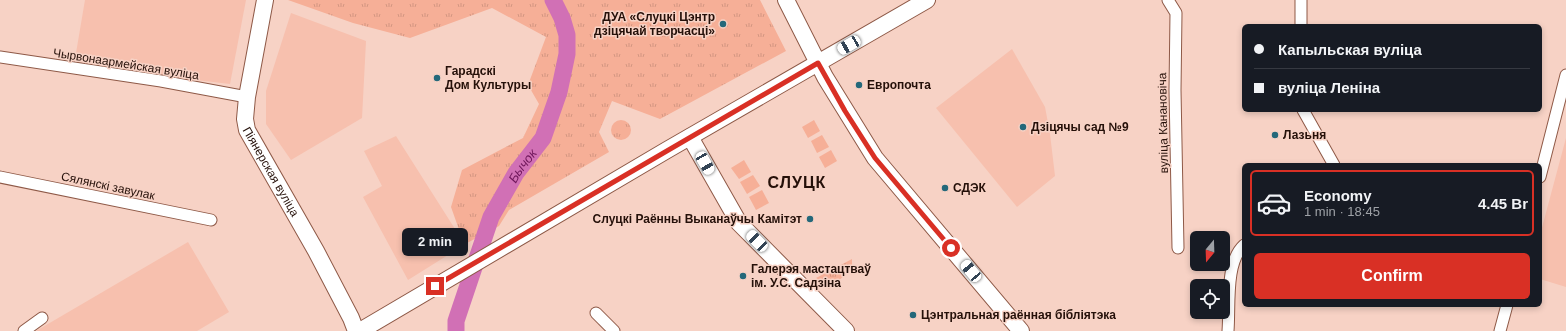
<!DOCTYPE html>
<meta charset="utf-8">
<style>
:root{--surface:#171b24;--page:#242831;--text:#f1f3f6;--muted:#9ea1a6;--line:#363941;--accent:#d93025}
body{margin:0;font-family:Helvetica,sans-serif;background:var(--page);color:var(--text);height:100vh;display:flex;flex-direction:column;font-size:15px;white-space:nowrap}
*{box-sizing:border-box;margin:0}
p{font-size:13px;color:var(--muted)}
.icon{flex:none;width:22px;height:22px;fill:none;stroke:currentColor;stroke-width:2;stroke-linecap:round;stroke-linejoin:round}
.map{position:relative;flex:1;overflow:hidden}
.details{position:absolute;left:1242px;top:163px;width:300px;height:144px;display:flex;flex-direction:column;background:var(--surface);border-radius:6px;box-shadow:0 2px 6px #0003}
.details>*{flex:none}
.banner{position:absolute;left:1242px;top:24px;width:300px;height:88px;border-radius:6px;box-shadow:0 2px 6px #0003;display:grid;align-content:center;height:88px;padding:0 12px;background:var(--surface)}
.needle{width:26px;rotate:199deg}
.fabs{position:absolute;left:1190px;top:231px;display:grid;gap:8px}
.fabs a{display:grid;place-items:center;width:40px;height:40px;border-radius:6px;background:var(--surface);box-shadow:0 2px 6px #0003;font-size:20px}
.end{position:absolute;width:18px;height:18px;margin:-9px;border:5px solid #d93025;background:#fff;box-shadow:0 0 0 2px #fff}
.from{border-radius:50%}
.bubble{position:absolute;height:28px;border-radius:6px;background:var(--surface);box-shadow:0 2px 6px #0003;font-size:13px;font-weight:800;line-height:28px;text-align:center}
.car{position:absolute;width:12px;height:24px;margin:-12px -6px;border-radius:5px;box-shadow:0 0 3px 1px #0007;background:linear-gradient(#fff 24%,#345 0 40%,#fff 0 76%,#345 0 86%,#fff 0)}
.banner b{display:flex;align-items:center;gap:14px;height:38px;font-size:15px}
.banner b+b{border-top:1px solid var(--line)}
.banner i{width:10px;height:10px;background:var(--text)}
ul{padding:7px 0 0;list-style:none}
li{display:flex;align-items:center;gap:12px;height:66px;margin:0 8px 6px;padding:0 4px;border:2px solid transparent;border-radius:6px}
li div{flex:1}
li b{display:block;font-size:15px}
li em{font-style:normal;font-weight:800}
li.selected{border-color:var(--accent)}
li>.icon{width:36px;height:36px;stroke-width:1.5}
.primary-button{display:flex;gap:8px;margin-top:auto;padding:8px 12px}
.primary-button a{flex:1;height:46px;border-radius:6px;background:var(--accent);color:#fff;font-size:16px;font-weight:800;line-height:46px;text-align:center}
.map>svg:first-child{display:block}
.built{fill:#f7c0ae}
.grass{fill:url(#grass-tufts)}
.garden{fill:#f6af97}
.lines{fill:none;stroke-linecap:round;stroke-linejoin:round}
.river{stroke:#d170b5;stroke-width:17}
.street-casing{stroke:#8e5947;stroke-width:13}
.secondary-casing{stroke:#8e5947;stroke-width:18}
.street{stroke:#fff;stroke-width:11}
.secondary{stroke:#fff;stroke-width:16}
.route{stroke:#d93025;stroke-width:5}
.poi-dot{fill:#24687a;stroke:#f7d2c5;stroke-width:1.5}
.labels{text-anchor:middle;stroke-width:3;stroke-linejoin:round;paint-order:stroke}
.poi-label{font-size:12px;font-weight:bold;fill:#251009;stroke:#f7d2c5;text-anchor:start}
.street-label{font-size:12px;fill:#251009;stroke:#f7d2c5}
.water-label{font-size:13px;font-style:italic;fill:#6e165a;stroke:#f7d2c5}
.district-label{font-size:16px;font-weight:bold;letter-spacing:1px;fill:#251009;stroke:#f7d2c5}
</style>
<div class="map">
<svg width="1566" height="331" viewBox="0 0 1566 331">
<defs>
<pattern id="grass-tufts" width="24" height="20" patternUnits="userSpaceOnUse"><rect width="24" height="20" fill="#f6af97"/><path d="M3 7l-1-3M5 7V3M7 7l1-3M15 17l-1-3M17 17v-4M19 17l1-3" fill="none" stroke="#d39681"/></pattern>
</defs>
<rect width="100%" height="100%" fill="#f7d2c5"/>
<g class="built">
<polygon points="85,0 246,0 230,84 196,80 75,59"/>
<polygon points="291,13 366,41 362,118 291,160 266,124 266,91"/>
<polygon points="1012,49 1045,107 1050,134 1055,176 1017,207 936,108"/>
<polygon points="396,136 455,229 448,255 408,280 363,197 382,186 364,151"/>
<polygon points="1566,138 1566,287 1540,279 1540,235"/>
<polygon points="188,242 229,312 197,331 36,331"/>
</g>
<g class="grass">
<polygon points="288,0 760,0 786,51 660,119 612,101 599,132 609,152 509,210 499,226 467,243 462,238 451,207 462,170 523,138 539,104 528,85 546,37 492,8 410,38 353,23"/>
<circle cx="621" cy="130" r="10"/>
<polygon points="852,259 852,269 829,289 816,278"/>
</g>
<g class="garden">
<polygon points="814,120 820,131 808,138 802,127"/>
<polygon points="822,135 829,147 817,153 811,141"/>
<polygon points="831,150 837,161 825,168 819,157"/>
<polygon points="744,160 751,172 739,179 731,168"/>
<polygon points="753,175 760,186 747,194 740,182"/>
<polygon points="762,190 769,203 756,210 749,197"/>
</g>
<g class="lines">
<path class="river" id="s1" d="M456 331V321L460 309 491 217 516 173 543 138 559 92 567 54V35L562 18 553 0"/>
<g class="street-casing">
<g id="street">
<polyline points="1168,0 1176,13 1175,90 1178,248"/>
<polyline points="1301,0 1301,26"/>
<polyline points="0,57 161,81 247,97"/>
<polyline points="1303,110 1334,165"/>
<polyline points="0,177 211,220"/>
<polyline points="1540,177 1566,75"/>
<polyline points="596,313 614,331"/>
<polyline points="24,331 42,318"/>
<path d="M1228 331C1230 306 1225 262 1244 245"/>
<polyline points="1500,331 1507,305"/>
</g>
</g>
<g class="secondary-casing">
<g id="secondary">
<path id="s2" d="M265 0 247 97 245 119 247 130 316 251 351 318 356 331"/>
<polyline points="786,0 825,77 875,158 1021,331"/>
<polyline points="690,137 739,223 846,331"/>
<polyline points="360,331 667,150 927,0"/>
</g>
</g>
<use href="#street" class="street"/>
<use href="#secondary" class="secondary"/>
</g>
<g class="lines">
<polyline class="route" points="435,286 818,63 845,111 875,158 951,248"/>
</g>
<g class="poi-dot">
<circle cx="723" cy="24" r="4"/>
<circle cx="437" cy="78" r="4"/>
<circle cx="859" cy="85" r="4"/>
<circle cx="1023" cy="127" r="4"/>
<circle cx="1275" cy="135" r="4"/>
<circle cx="945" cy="188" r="4"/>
<circle cx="810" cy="219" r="4"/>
<circle cx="743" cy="276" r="4"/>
<circle cx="913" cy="315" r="4"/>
</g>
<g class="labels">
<g class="poi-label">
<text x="715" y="21" text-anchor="end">ДУА «Слуцкі Цэнтр<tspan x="715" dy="14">дзіцячай творчасці»</tspan></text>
<text x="445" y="75">Гарадскі<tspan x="445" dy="14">Дом Культуры</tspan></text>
<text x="867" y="89">Европочта</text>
<text x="1031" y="131">Дзіцячы сад №9</text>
<text x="1283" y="139">Лазьня</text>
<text x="953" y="192">СДЭК</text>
<text x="802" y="223" text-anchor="end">Слуцкі Раённы Выканаўчы Камітэт</text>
<text x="751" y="273">Галерэя мастацтваў<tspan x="751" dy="14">ім. У.С. Садзіна</tspan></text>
<text x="921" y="319">Цэнтральная раённая бібліятэка</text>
</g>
<g class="street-label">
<text transform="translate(126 64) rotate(9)" y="4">Чырвонаармейская вуліца</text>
<text transform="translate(1163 123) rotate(-91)" y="4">вуліца Канановіча</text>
<text dy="4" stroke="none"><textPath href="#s2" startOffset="180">Піянерская вуліца</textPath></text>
<text transform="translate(108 186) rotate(12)" y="4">Сялянскі завулак</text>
</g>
<g class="water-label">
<text dy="5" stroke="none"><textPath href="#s1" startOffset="180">Бычок</textPath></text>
</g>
<g class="district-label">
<text x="797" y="188">СЛУЦК</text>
</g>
</g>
</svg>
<div class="fabs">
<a><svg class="needle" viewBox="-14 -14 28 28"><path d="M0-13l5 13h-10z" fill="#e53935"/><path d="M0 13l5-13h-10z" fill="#9ea1a6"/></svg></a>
<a><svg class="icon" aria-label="locate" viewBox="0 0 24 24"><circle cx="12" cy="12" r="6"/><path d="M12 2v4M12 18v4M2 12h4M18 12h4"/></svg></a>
</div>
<i class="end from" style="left:951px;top:248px"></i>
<i class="end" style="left:435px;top:286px"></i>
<div class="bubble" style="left:402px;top:228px;width:66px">2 min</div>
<i class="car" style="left:849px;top:45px;rotate:240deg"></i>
<i class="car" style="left:705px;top:163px;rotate:150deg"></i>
<i class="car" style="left:757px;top:241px;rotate:315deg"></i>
<i class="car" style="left:971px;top:271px;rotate:320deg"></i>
<div class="banner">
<b><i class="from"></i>Капыльская вуліца</b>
<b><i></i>вуліца Леніна</b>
</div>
<section class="details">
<ul>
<li class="selected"><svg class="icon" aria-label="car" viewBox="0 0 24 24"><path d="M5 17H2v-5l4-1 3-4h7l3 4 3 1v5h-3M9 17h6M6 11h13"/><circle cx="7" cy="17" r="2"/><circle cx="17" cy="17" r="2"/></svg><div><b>Economy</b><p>1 min · 18:45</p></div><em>4.45 Br</em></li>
</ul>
<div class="primary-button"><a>Confirm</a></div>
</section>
</div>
